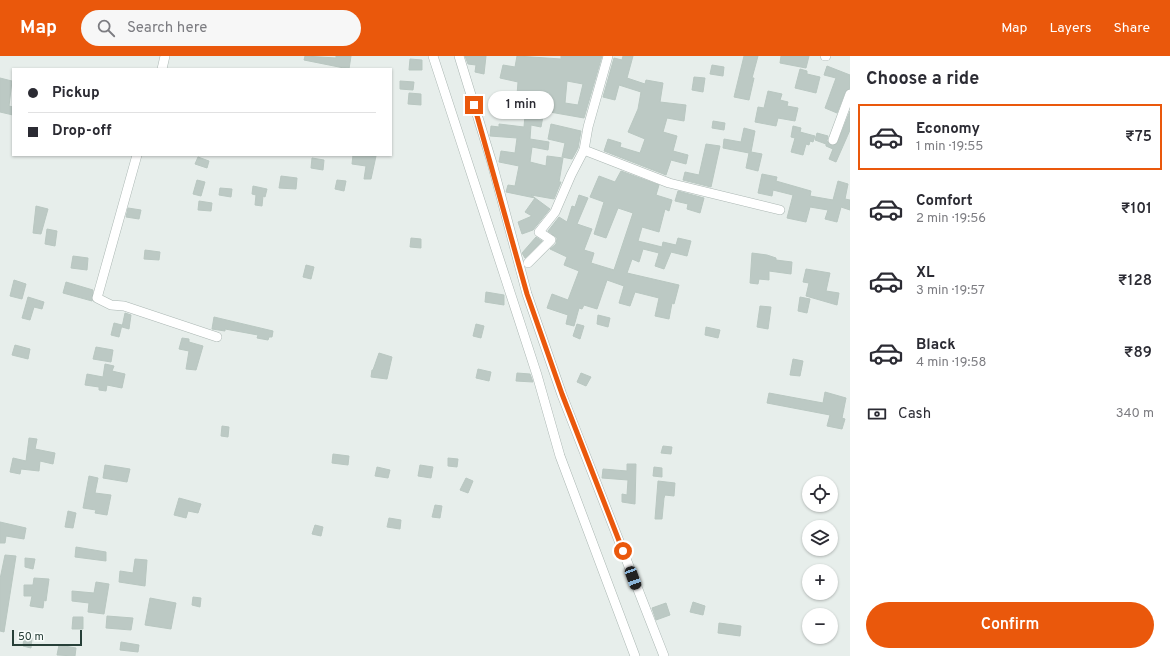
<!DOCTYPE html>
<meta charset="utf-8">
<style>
:root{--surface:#fff;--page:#f7f7f7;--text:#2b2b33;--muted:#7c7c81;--line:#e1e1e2;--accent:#ea580c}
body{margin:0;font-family:Overpass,sans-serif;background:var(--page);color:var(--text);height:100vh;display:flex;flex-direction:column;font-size:15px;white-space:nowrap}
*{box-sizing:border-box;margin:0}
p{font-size:13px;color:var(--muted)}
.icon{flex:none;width:22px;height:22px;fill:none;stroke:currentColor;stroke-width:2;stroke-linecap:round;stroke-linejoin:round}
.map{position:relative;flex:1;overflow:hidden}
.panel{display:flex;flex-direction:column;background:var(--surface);width:320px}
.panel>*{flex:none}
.hud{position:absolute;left:12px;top:12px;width:380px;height:88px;border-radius:0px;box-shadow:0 1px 3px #0004;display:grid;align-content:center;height:88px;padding:0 16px;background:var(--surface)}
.controls{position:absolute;left:802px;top:420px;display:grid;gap:8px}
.controls a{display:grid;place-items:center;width:36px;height:36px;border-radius:50%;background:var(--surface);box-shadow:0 1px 3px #0004;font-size:20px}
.scale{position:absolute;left:12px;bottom:10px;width:70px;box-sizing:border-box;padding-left:4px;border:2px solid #273f38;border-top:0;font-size:11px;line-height:14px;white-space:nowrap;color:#273f38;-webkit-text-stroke:3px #f7fbf9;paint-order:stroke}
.end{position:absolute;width:18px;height:18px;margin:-9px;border:5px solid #ea580c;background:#fff;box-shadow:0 0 0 2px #fff}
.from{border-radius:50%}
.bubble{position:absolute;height:28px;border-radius:14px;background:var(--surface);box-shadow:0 1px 3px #0004;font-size:13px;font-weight:600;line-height:28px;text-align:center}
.car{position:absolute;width:12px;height:24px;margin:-12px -6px;border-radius:5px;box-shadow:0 0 3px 1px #0007;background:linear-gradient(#222 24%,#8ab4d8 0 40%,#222 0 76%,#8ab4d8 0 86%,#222 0)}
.hud b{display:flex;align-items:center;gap:14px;height:38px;font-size:15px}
.hud b+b{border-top:1px solid var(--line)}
.hud i{width:10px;height:10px;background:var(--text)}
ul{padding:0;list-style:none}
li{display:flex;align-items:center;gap:12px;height:66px;margin:0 8px 6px;padding:0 8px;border:2px solid transparent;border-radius:0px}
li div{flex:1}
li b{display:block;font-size:15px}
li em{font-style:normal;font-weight:600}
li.on{border-color:var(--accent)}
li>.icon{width:36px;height:36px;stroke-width:1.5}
h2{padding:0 16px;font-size:18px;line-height:48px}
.pay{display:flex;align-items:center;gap:10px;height:44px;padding:0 16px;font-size:15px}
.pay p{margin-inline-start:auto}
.action{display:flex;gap:8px;margin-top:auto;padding:8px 16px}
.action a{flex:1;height:46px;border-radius:24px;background:var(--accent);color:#fff;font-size:16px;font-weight:600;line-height:46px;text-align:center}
header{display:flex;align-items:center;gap:24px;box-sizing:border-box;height:56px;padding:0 20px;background:var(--accent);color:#fff}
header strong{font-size:19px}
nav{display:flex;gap:22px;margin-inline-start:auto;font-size:14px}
.search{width:280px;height:36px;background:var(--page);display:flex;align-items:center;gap:10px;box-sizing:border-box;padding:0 14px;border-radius:22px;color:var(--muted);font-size:15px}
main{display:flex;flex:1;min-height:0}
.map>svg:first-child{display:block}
.building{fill:#bcc9c4;stroke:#b9c7c1;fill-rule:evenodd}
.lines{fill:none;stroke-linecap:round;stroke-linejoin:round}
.minor-casing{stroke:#aab6b2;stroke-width:10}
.minor{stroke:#fff;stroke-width:9}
.route{stroke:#ea580c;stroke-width:5}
</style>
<header>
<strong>Map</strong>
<div class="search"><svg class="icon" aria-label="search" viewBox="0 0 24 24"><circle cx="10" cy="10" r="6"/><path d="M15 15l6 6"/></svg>Search here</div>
<nav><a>Map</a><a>Layers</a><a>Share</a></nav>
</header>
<main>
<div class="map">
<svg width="850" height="600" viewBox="0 0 850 600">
<rect width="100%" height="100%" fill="#e7eeeb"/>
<g class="building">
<polygon points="305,0 336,2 336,0 351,0 349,13 304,4"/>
<polygon points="465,0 486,0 484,18 475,16 476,9 468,8"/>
<path d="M517 0 561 3V0H602L584 62 544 55 541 71 531 69 530 83 549 86 548 94 532 91 530 106 546 110 547 100 563 102 559 126H561L554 143 531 139 550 153 533 174 522 178 518 166 532 160 525 156 535 142 506 136 508 129 515 130 519 110 499 106 501 95 515 97 517 82 490 80 491 70 499 71V68L524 71 525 59 536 60 540 42 517 39 518 26 500 22 503 9 515 11ZM567 25 583 28 578 49 565 47Z"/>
<polygon points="623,0 633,0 627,22 645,28 646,24 663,27 660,46 686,49 684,65 667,62 663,76 677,80 673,95 688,99 686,108 671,104 666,119 604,95 608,83 621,87 620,91 640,97 645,83 628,76 638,53 641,36 619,29 615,44 603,41 614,2 622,4"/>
<polygon points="744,0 758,0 752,22 754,22 749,44 734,41"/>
<polygon points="781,0 809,0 806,12 780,7"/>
<polygon points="410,3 422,4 422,14 409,14"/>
<polygon points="712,9 724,11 723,20 710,18"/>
<polygon points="827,10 850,19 850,32 845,36 837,57 825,52 836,22 824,19"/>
<polygon points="800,13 807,15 807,18 820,21 816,37 795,32"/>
<polygon points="694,21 705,22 703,36 692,34"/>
<polygon points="0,22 12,25 9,50 13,51 13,59 0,56"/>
<polygon points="400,25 414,26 413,34 400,33"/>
<polygon points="768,35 782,38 780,44 788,46 787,50 798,52 795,65 778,62 776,70 755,66 758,51 764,52"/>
<polygon points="409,37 421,38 421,49 408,48"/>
<polygon points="850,55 850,74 836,106 829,103 833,93 826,90 826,88 815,84 817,77 828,80 827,85 831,89 837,88"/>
<polygon points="713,65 725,67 724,74 712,72"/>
<polygon points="551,68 581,75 578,92 572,103 562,101 565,87 548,83"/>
<polygon points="793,70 801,72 800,76 815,80 813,86 810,85 809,89 806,88 803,99 791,96 795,82 791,81"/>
<polygon points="744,72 755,75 751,96 762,98 758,115 746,112 749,97 723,92 724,83 741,86"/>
<polygon points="706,88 720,90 711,131 683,124 685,116 699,119"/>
<polygon points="353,99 376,100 371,123 364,123 366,110 352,108"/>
<polygon points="198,101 209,105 207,112 195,108"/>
<polygon points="312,102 324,104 323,114 311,112"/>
<polygon points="621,115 659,129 656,139 672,144 669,155 665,153 659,176 642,171 638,185 662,191 663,186 676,189 678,182 691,185 687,200 671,196 664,213 655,210 659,197 643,193 639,206 632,203 627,217 679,229 674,248 672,247 669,263 655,260 659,242 635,236 630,250 619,247 624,230 607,224 597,253 584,249 582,253 579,252 574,270 566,268 568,259 547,252 552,238 568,244 579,215 564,209 567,201 550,193 556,188 557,182 548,175 559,161 567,166 572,150 575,151 579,139 588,142 577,168 592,173 584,194 594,197 591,207 614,214 633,157 618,152 606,182 594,178 604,146 590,141 599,120 615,126"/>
<polygon points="762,118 777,121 776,125 811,135 810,140 833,144 838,125 848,128 845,143 850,144 850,154 841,151 837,166 825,163 828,154 810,151 806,166 787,162 793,139 773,134 772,140 758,137"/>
<polygon points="281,120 297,122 296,133 279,132"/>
<polygon points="197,124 205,126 201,140 193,138"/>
<polygon points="337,124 346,125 344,135 335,133"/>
<polygon points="253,130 267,133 265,141 263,140 262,150 255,149 256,139 252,138"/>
<polygon points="220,132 232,133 231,141 219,139"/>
<polygon points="678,135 704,142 700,157 687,153 688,148 675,145"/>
<polygon points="199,145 212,147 211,155 198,154"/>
<polygon points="36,150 48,153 41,178 33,177"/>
<polygon points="128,152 141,154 139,163 126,161"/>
<polygon points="47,173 57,175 55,190 45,188"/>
<polygon points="536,181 542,185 525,202 522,197"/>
<polygon points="411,182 421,183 421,192 410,191"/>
<polygon points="145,194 160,196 159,204 144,203"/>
<polygon points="752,197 767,199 776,202 776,204 792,206 791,218 769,215 769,224 759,223 758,228 750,227"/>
<polygon points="73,200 88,202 87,214 71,212"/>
<polygon points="306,209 314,211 311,223 303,221"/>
<polygon points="806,213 830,217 826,235 839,237 837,249 806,240 809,227 803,226"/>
<polygon points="14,224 26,228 22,243 10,240"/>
<polygon points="66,226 93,234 92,245 63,237"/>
<polygon points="486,236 504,239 504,249 485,246"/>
<polygon points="28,241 44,246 42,253 34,251 30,264 22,262"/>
<polygon points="800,241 810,243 807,257 798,255"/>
<polygon points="760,250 771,251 768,273 757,271"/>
<polygon points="125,257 131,259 129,273 122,271"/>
<polygon points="598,259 610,262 608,271 597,268"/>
<polygon points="214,261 273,275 272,281 269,281 268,284 257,282 258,279 225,273 225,275 212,273"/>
<polygon points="114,267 122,269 119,281 111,279"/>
<polygon points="476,268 484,270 481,282 473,280"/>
<polygon points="577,268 584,270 580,283 573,280"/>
<polygon points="706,271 720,274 718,282 705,279"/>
<polygon points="182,282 189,283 189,286 203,290 196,314 186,313 189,295 179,293"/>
<polygon points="15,289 30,293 28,303 12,299"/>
<polygon points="96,291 113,294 111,306 93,303"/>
<polygon points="379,297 392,301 387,323 371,321 372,314 373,314"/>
<polygon points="793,303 803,305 800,320 790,319"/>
<polygon points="105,308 114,310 112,315 125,318 122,332 107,329 106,335 99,334 99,331 85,329 87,318 103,321"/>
<polygon points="478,313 491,316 489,325 476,322"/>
<polygon points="517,317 530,318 533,326 516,325"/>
<polygon points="581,317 591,321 586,330 577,326"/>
<polygon points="825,336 846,342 842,362 845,363 842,373 827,370 830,359 767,347 769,337 823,347"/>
<polygon points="222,370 229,371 228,381 221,380"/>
<polygon points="29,382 37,383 35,393 55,397 53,408 40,405 39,415 21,413 20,418 10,416 13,402 26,405"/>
<polygon points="663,390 672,391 671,398 661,397"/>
<polygon points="333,398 349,400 348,409 332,407"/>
<polygon points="448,402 458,403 457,411 448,410"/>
<polygon points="627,408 636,408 635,448 622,446 622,438 627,439 628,424 602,422 603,413 627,415"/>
<polygon points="105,409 130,413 127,426 103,422"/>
<polygon points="420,409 433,411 431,422 418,420"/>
<polygon points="377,411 390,414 388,422 375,420"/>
<polygon points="654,411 662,412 662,421 653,420"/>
<polygon points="89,420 98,422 95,437 111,439 107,459 95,457 96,454 83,452"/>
<polygon points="466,422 473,425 468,437 460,434"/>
<polygon points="658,425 675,427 674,440 665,439 664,442 662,463 655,463"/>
<polygon points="179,442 201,448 198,457 188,455 186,462 174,459"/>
<polygon points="435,449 442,450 440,462 432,461"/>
<polygon points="68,455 76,457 73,472 65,471"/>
<polygon points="389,462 401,464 400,473 387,471"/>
<polygon points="0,466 26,472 24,483 6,480 5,487 0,487"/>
<polygon points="315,469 323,471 321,480 312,478"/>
<polygon points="76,491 106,496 106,505 75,501"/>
<polygon points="5,499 16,500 4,576 0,575 0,523"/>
<polygon points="25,502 35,503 33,513 25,511"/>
<polygon points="135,503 147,504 145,530 119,526 120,515 133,517"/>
<polygon points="34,522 49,523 46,545 44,544 43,552 30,550 32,540 24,540 24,529 33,529"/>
<polygon points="96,526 109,528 104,558 88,556 89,547 72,545 72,535 94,537"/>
<polygon points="193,541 201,542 200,551 192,549"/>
<polygon points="150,542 176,547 171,573 145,569"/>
<polygon points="693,546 705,550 703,559 690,556"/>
<polygon points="666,547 670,559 656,564 652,552"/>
<polygon points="107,560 133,562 131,574 106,572"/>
<polygon points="73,561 83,561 83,573 72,573"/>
<polygon points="719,567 741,570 740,580 718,577"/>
<polygon points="24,581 32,582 31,592 23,590"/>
<polygon points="121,586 139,589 138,596 120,594"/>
<polygon points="59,589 76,592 75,600 57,599"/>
</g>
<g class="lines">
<g class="minor-casing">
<g id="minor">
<polyline points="433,0 537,319 560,400 635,600"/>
<polyline points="459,0 492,107 527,238 562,339 664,600"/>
<polyline points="825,0 826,0"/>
<polyline points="162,13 165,0"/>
<polyline points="833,84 850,38"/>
<polyline points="584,94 669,127 780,154"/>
<polyline points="137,99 97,242 111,249 124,250 217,281"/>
<polyline points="528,207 551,184 539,176 555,156 571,119 584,94 588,71 608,0"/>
</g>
</g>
<use href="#minor" class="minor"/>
</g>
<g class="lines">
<polyline class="route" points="474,49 527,238 562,338 623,495"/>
</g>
</svg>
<div class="controls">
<a><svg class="icon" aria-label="locate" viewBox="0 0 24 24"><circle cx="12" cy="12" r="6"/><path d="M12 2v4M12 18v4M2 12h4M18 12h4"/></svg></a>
<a><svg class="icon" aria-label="layers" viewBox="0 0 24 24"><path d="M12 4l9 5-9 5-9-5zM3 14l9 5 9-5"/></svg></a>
<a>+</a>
<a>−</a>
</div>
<div class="scale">50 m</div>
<i class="end from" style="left:623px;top:495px"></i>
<i class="end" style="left:474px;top:49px"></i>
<div class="bubble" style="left:488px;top:35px;width:66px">1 min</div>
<i class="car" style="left:633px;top:522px;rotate:160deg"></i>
<div class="hud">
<b><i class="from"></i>Pickup</b>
<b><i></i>Drop-off</b>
</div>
</div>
<section class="panel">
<h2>Choose a ride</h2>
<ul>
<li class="on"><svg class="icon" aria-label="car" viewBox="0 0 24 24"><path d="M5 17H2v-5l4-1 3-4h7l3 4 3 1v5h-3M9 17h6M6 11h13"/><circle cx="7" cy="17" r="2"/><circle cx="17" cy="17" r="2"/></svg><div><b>Economy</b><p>1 min · 19:55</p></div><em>₹75</em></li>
<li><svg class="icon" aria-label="car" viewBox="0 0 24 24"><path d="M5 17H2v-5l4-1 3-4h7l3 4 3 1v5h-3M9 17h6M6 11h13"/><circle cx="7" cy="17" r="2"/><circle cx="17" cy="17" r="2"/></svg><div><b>Comfort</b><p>2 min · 19:56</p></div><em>₹101</em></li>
<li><svg class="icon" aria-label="car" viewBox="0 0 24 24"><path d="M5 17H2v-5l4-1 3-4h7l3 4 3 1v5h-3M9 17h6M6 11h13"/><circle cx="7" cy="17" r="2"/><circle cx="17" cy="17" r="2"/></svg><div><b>XL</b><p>3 min · 19:57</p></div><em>₹128</em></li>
<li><svg class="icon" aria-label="car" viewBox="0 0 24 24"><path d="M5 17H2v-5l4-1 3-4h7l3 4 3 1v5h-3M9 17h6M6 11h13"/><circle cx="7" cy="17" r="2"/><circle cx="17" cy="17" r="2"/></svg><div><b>Black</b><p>4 min · 19:58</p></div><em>₹89</em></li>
</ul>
<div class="pay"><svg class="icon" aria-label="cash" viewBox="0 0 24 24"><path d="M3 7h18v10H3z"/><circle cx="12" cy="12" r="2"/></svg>Cash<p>340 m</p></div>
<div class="action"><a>Confirm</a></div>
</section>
</main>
